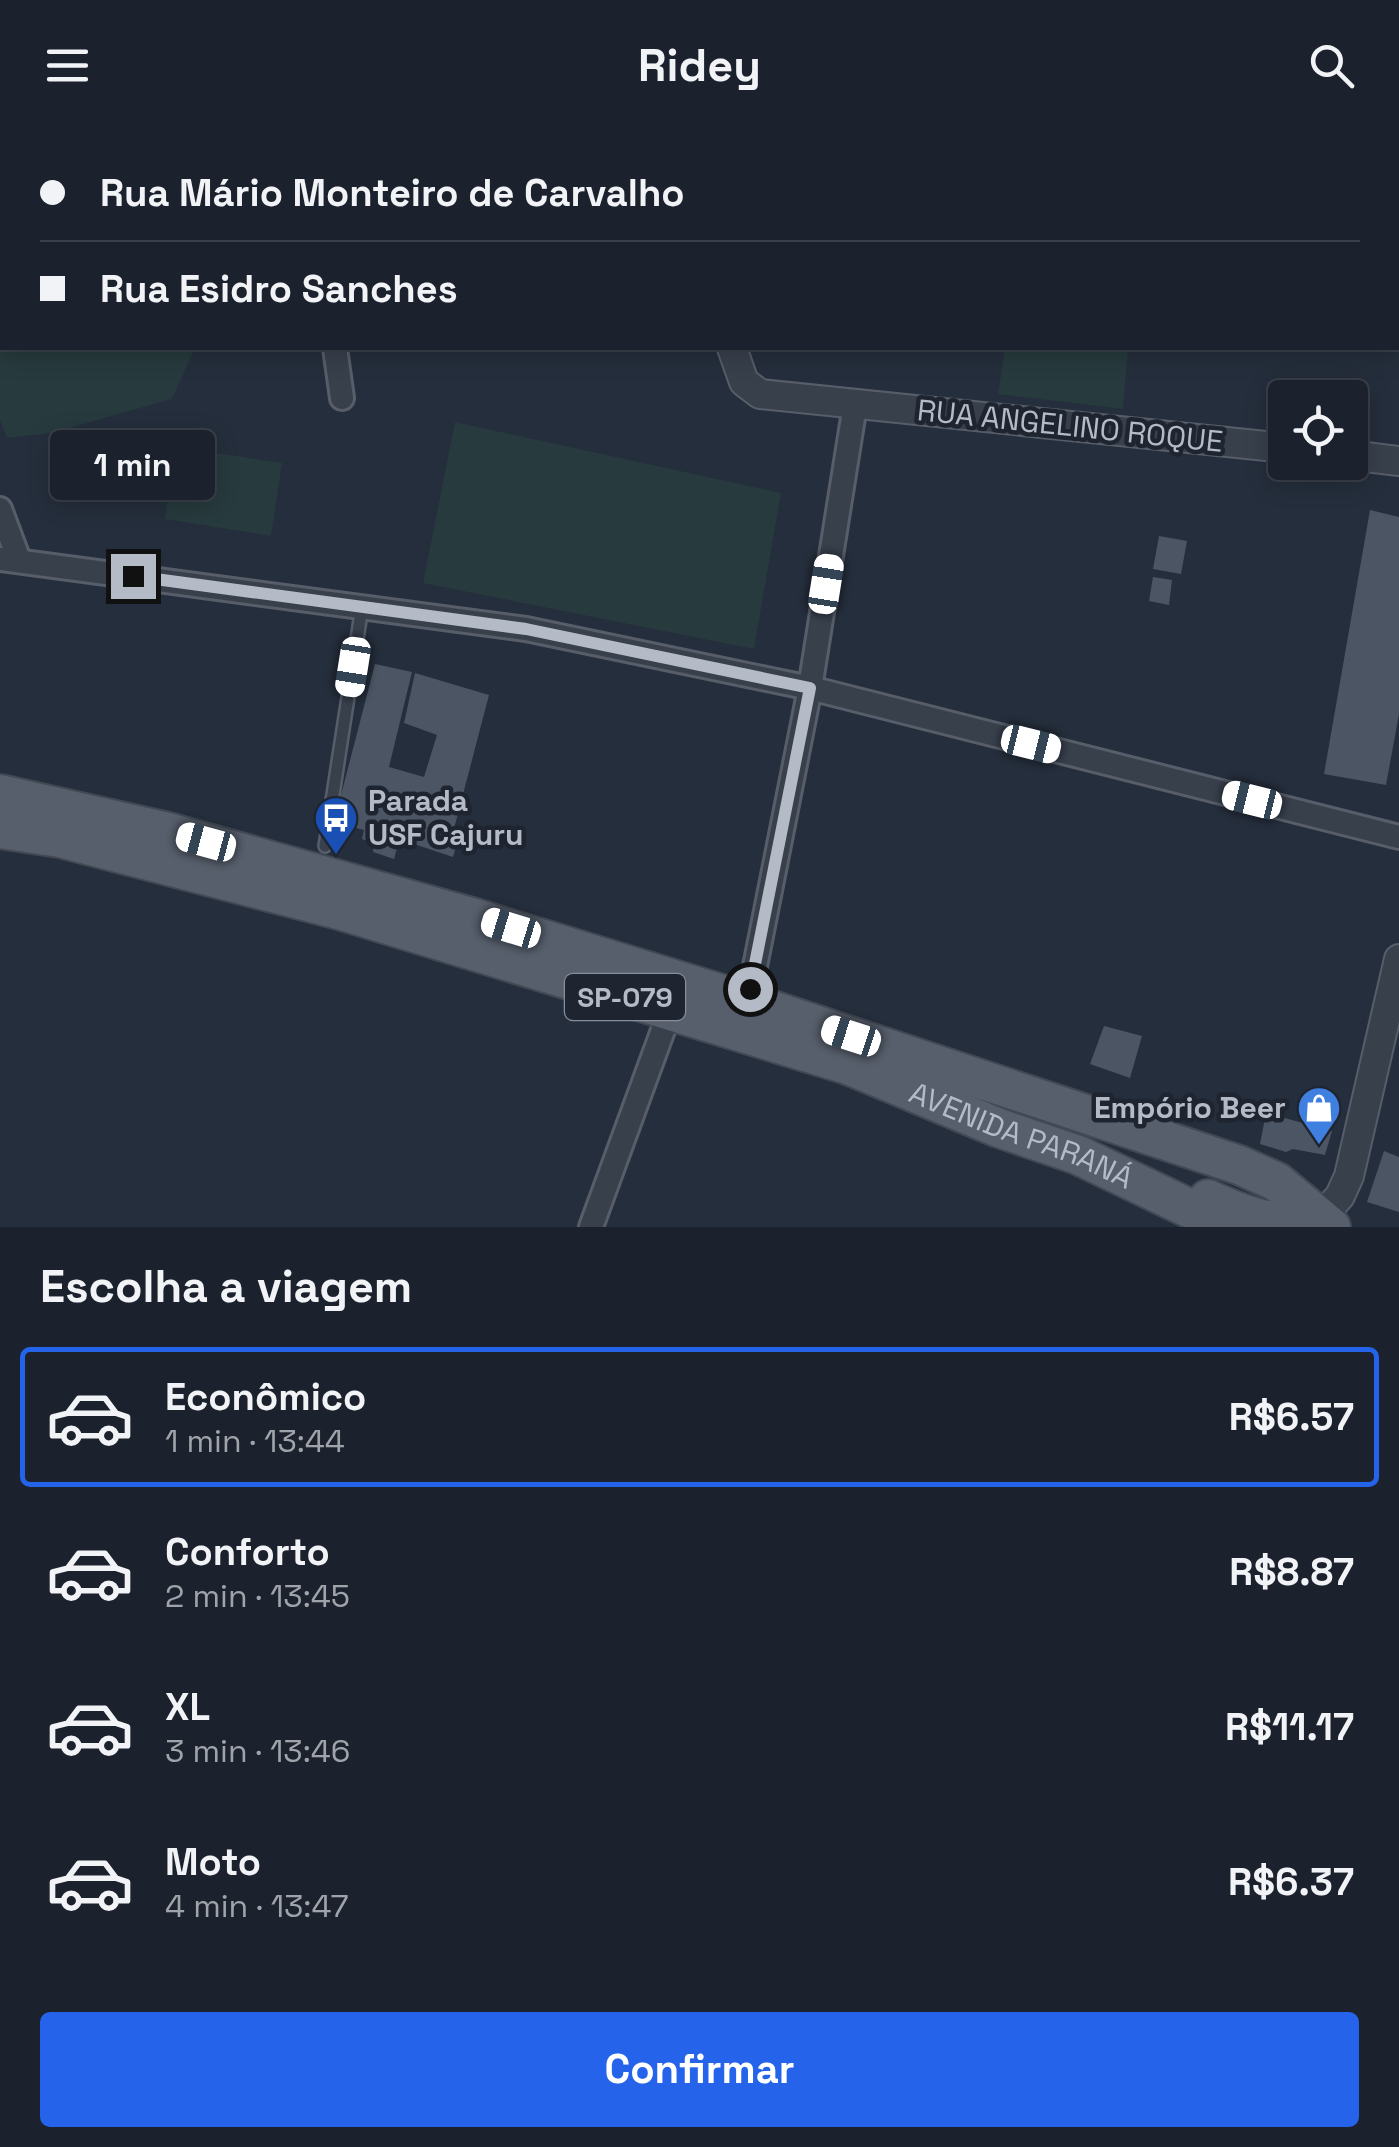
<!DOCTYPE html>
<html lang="pt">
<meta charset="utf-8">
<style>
:root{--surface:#1c222d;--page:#252a35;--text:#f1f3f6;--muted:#a0a4aa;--line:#3a3f49;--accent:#2563eb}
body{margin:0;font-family:"Space Grotesk",sans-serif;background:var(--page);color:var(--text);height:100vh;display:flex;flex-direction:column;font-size:38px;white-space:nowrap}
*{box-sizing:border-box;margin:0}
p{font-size:32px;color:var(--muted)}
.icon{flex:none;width:55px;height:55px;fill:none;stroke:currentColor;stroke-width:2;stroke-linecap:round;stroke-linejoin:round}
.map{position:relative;height:1097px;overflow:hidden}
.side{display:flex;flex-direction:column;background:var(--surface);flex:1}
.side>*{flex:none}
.guide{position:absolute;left:0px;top:0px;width:1400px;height:220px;box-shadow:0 5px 25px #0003,0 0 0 2px var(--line);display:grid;align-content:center;height:220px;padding:0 40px;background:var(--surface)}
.tools{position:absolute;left:1268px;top:250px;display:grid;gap:20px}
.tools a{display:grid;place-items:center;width:100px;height:100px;border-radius:10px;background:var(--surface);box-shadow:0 5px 25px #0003,0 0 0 2px var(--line);font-size:50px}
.end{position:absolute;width:45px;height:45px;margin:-22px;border:12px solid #b4bbc7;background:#111;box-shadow:0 0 0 5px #111}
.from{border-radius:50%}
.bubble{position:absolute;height:70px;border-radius:10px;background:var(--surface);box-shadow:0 5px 25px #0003,0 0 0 2px var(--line);font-size:32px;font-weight:600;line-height:70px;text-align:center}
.car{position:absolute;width:30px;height:60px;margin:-30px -15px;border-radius:12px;box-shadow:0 0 8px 2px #0007;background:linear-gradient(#fff 24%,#345 0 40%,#fff 0 76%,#345 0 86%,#fff 0)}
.guide b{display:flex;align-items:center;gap:35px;height:95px;font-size:38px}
.guide b+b{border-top:2px solid var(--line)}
.guide i{width:25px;height:25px;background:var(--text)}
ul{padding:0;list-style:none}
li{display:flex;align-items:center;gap:30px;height:140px;margin:0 20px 15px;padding:0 20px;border:5px solid transparent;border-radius:10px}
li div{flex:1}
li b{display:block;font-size:38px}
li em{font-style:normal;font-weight:600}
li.current{border-color:var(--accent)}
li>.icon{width:90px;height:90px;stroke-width:1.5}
h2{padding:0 40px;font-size:45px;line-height:120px}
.primary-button{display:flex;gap:20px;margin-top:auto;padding:20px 40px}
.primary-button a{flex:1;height:115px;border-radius:10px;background:var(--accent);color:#fff;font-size:40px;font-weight:600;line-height:115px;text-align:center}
header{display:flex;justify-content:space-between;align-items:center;height:130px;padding:0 40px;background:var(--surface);font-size:45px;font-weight:600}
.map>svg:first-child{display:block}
.green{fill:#273a3d}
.building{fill:#4b5564}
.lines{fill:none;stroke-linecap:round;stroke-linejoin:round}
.service-casing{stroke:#575e6a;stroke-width:16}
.minor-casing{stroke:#575e6a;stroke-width:28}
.tertiary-casing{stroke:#575e6a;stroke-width:32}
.primary-casing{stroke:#424955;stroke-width:42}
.service{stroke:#38404c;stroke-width:11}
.minor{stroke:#38404c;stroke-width:22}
.tertiary{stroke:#38404c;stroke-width:28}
.primary{stroke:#575f6c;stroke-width:38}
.route{stroke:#b4bbc7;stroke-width:12}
.labels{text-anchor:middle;stroke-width:9;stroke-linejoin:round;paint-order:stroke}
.shield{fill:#1e2531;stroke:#878e9a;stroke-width:2.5}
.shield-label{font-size:28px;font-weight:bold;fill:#b4bbc7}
.street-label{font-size:30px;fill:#b4bbc7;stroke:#1e2531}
.poi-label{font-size:30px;font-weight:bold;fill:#b4bbc7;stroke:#1e2531;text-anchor:start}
</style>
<header><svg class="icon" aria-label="menu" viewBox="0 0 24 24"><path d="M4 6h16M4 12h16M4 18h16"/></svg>Ridey<svg class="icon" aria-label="search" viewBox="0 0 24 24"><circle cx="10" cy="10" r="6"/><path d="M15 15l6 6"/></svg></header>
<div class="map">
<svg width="1399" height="1097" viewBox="0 0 1399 1097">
<rect width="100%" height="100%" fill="#252e3c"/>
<g class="green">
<polygon points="0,0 202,2 2,2 2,218 195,218 172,269 51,303 7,308 0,290"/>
<polygon points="1005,218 1128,218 1123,279 998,264"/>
<polygon points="455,292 781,363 754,519 423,453"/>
<polygon points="175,317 282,333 271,406 165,389"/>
</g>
<g class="building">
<polygon points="127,336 135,350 119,360 108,343"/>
<polygon points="1370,380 1399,387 1399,584 1386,655 1324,644"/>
<polygon points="1159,406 1187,411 1181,444 1153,439"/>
<polygon points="1153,447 1172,450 1169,475 1149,471"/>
<polygon points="375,534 412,542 389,637 424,647 437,605 404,593 415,543 489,565 450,714 456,717 453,727 417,715 397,718 394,729 373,722 374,713 362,709 364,700 334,692"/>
<polygon points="1104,896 1142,906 1130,948 1090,934"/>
<polygon points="1266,983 1332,1001 1325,1025 1293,1019 1286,1022 1260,1014"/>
<polygon points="1384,1021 1399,1027 1399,1082 1367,1072"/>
</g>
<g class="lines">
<g class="service-casing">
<polyline id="service" points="325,716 362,477"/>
</g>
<g class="minor-casing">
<g id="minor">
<polyline points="240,0 243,2"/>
<polyline points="411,2 430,0"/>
<polyline points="335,218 342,268"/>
<polyline points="0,379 19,430"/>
<polyline points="0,429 526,499 810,558 1399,707"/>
<polyline points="748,872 810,558 855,275"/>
<polyline points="591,1097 670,881"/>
</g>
</g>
<g class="tertiary-casing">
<g id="tertiary">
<polyline points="701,2 701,0"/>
<polyline points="732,218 744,252 760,264 1285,318"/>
<polyline points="1350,325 1399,331"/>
<polyline points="1320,1088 1340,1066 1349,1046 1399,829"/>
</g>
</g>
<g class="primary-casing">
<g id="primary">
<polyline points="0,664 168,702 475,788 748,872 1239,1035 1277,1052 1331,1097"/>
<path id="s1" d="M0 699 60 708 339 780 848 935 999 998 1078 1025 1228 1097"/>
<path d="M1208 1069C1249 1088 1275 1097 1320 1088"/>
</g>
</g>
<use href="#service" class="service"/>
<use href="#minor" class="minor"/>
<use href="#tertiary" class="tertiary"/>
<use href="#primary" class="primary"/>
</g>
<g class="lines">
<polyline class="route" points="133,446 526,499 810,558 750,859"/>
</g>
<defs>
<g id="bus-pin" transform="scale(2.25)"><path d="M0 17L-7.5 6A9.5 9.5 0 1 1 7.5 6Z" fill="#1a4fb4" stroke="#1e2531"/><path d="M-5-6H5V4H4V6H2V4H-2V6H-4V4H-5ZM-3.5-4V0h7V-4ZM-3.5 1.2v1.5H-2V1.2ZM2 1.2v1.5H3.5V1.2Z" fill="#fff"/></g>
<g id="shop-pin" transform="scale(2.25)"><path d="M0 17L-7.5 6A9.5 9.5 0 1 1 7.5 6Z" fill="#3f7fe0" stroke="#1e2531"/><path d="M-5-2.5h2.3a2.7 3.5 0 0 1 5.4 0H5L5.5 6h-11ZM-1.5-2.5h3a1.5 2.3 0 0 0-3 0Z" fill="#fff"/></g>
</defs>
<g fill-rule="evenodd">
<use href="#bus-pin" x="336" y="688"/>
<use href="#shop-pin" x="1319" y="978"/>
</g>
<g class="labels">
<rect class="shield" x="565" y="844" width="120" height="46" rx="8"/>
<g class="shield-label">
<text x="625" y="877">SP-079</text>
</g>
<g class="street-label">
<text transform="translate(1070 296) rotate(6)" y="10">RUA ANGELINO ROQUE</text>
<text dy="10" stroke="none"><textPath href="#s1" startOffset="1068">AVENIDA PARANÁ</textPath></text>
</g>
<g class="poi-label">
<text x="368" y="681">Parada<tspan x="368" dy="34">USF Cajuru</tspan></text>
<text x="1286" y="988" text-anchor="end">Empório Beer</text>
</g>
</g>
</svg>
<div class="tools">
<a><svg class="icon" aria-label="locate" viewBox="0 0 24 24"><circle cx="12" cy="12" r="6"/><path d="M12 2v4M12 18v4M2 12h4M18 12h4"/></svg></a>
</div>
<i class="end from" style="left:750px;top:859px"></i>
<i class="end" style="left:133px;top:446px"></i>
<div class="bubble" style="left:50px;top:300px;width:165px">1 min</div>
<i class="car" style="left:826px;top:454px;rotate:9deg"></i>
<i class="car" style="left:353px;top:537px;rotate:189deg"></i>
<i class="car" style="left:1031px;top:614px;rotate:104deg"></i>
<i class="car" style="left:1252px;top:670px;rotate:284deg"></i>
<i class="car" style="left:206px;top:712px;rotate:285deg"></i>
<i class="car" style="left:511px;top:798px;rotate:287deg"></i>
<i class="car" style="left:851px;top:906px;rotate:288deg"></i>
<div class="guide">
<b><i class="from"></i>Rua Mário Monteiro de Carvalho</b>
<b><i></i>Rua Esidro Sanches</b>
</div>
</div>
<section class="side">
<h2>Escolha a viagem</h2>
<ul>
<li class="current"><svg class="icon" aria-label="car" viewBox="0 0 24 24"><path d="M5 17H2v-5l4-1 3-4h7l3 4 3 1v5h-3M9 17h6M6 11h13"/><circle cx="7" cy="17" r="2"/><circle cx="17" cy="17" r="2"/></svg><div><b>Econômico</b><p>1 min · 13:44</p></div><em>R$6.57</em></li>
<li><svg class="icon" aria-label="car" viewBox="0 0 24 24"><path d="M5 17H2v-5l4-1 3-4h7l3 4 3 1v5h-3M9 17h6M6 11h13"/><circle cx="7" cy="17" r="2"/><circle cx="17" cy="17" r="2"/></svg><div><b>Conforto</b><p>2 min · 13:45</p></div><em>R$8.87</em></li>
<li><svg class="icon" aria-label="car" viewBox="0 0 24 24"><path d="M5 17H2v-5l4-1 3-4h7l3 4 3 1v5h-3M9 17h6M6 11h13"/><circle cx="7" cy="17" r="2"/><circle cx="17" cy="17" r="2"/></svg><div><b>XL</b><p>3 min · 13:46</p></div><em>R$11.17</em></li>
<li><svg class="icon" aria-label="car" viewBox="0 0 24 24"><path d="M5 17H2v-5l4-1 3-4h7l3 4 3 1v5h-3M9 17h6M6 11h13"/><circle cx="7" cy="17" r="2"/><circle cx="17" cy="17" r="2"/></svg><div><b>Moto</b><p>4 min · 13:47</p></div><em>R$6.37</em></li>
</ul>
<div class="primary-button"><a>Confirmar</a></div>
</section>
